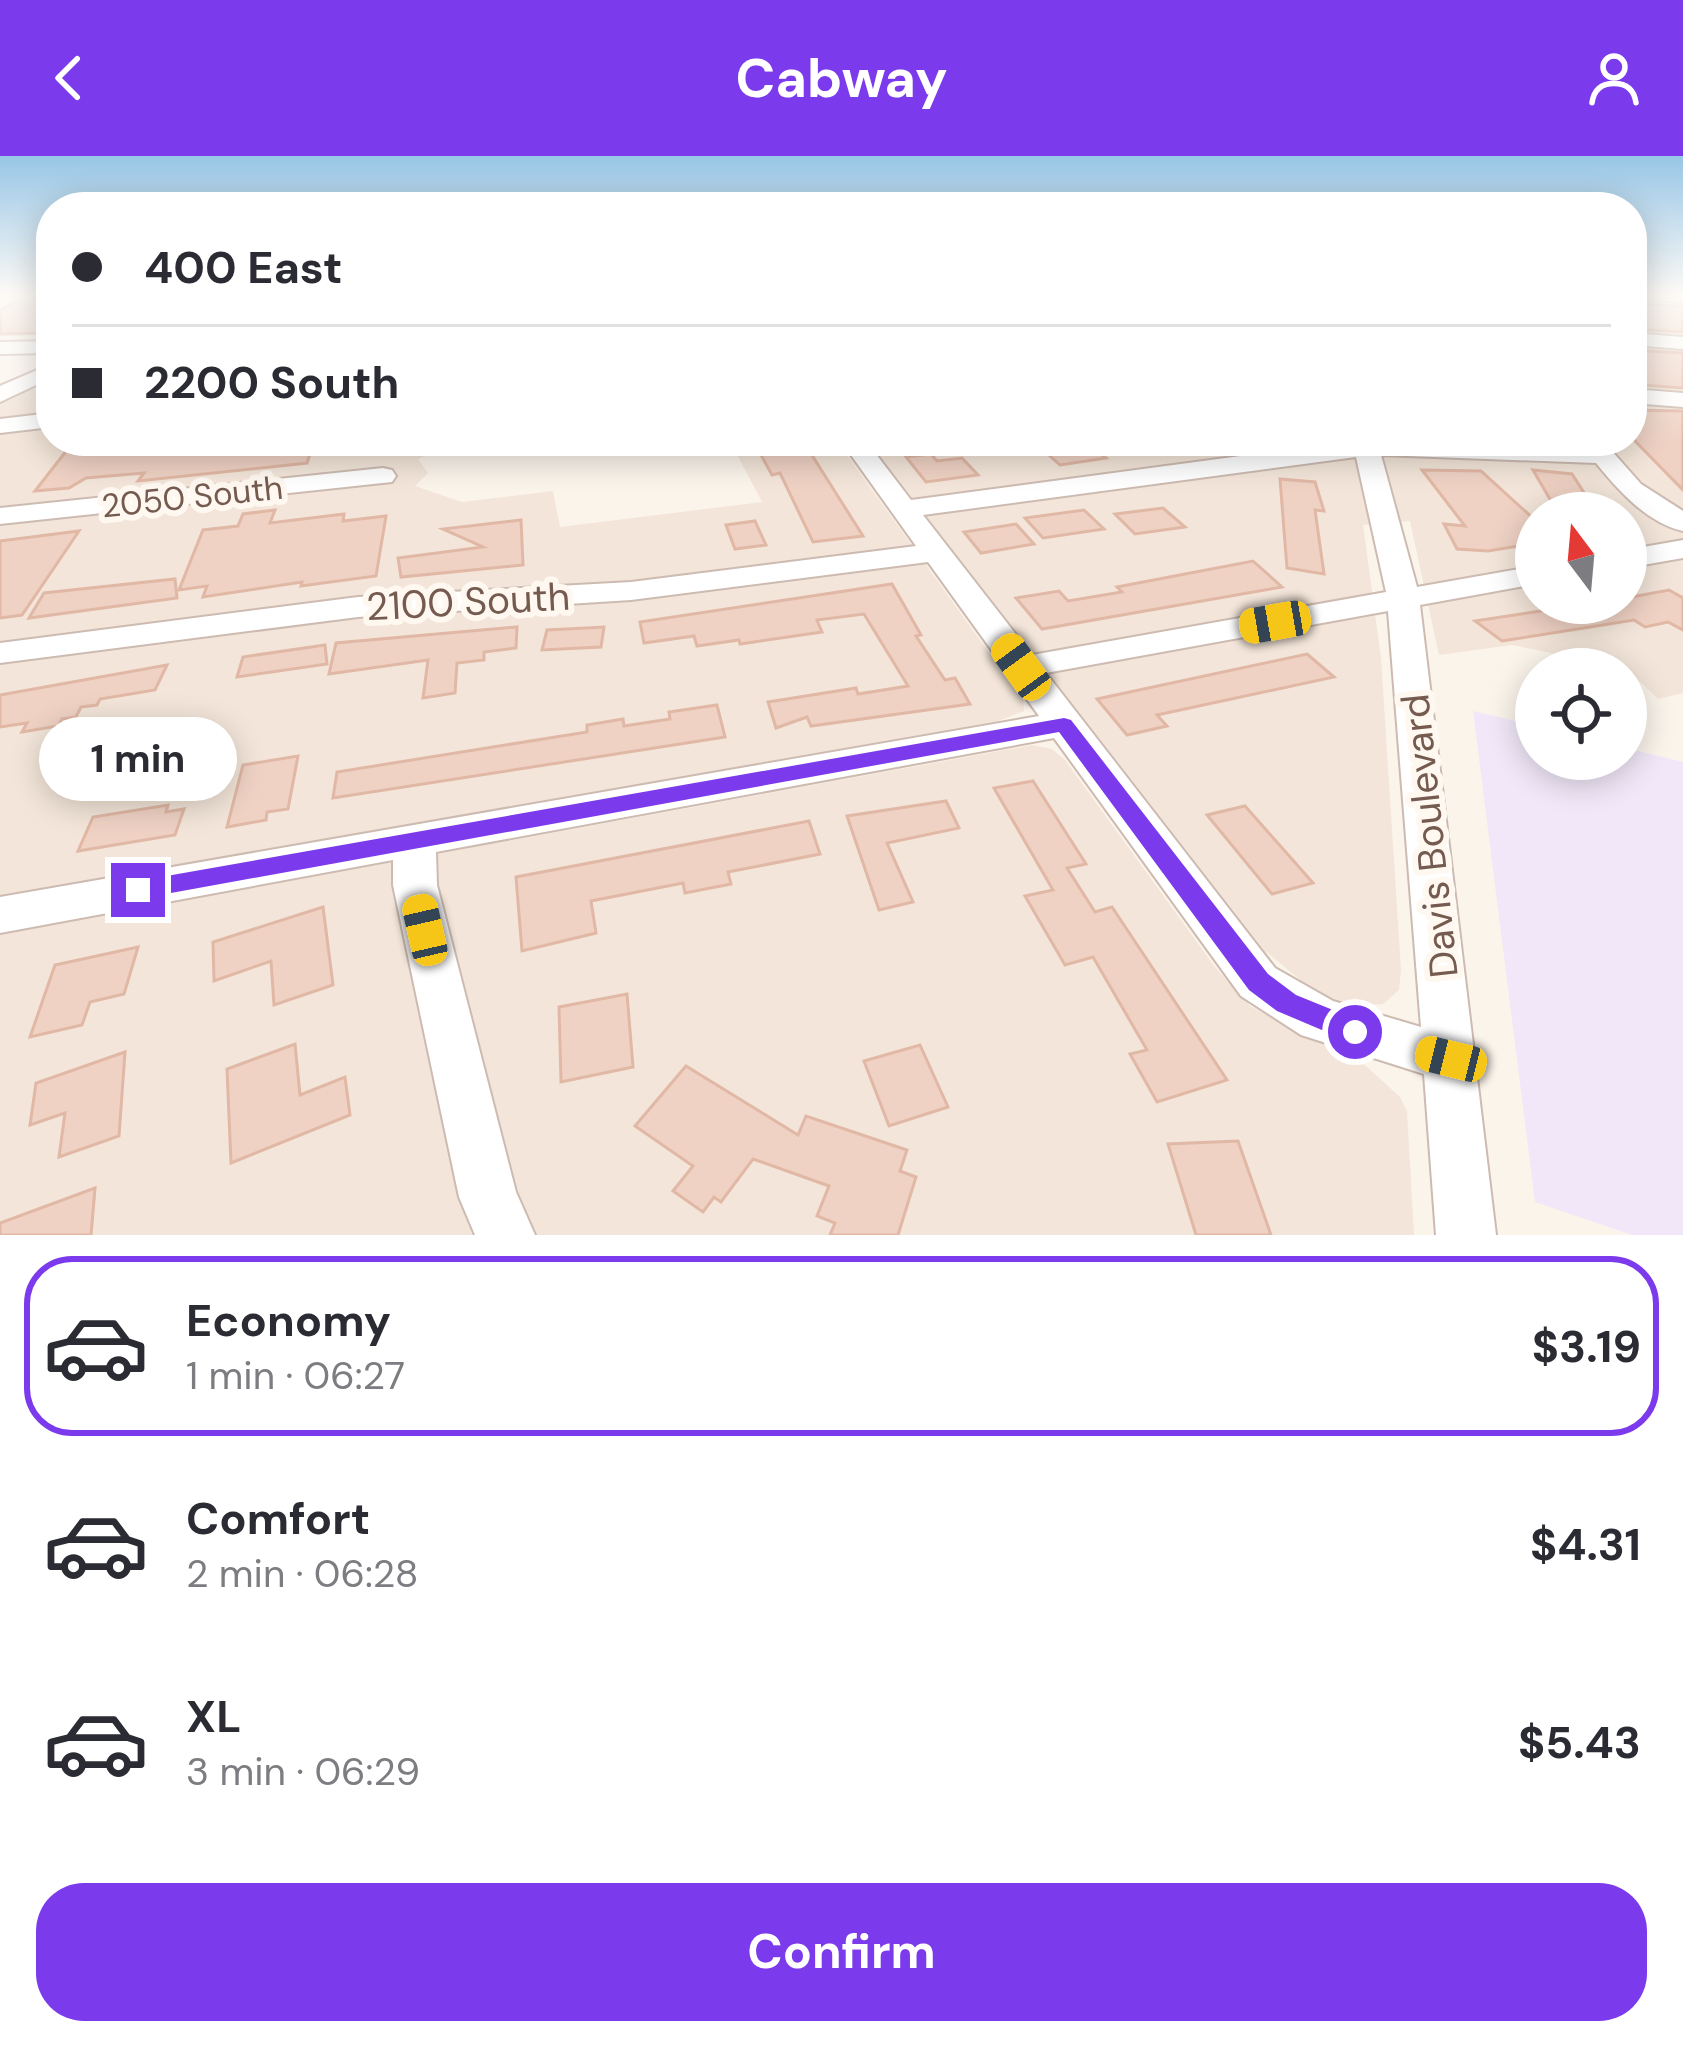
<!DOCTYPE html>
<meta charset="utf-8">
<style>
:root{--surface:#fff;--page:#f2f2f3;--text:#2b2b33;--muted:#7c7c81;--line:#e1e1e2;--accent:#7c3aed}
body{margin:0;font-family:"DM Sans",sans-serif;background:var(--page);color:var(--text);height:100vh;display:flex;flex-direction:column;font-size:45px;white-space:nowrap}
*{box-sizing:border-box;margin:0}
p{font-size:39px;color:var(--muted)}
.icon{flex:none;width:66px;height:66px;fill:none;stroke:currentColor;stroke-width:2;stroke-linecap:round;stroke-linejoin:round}
.map{position:relative;height:1079px;overflow:hidden}
.panel{display:flex;flex-direction:column;background:var(--surface);flex:1}
.panel>*{flex:none}
.top-card{position:absolute;left:36px;top:36px;width:1611px;height:264px;border-radius:48px;box-shadow:0 6px 30px #0003;display:grid;align-content:center;height:264px;padding:0 36px;background:var(--surface)}
.needle{width:78px;rotate:344deg}
.controls{position:absolute;left:1515px;top:336px;display:grid;gap:24px}
.controls a{display:grid;place-items:center;width:132px;height:132px;border-radius:50%;background:var(--surface);box-shadow:0 6px 30px #0003;font-size:60px}
.end{position:absolute;width:54px;height:54px;margin:-27px;border:15px solid #7c3aed;background:#fff;box-shadow:0 0 0 6px #fff}
.from{border-radius:50%}
.bubble{position:absolute;height:84px;border-radius:42px;background:var(--surface);box-shadow:0 6px 30px #0003;font-size:39px;font-weight:700;line-height:84px;text-align:center}
.car{position:absolute;width:36px;height:72px;margin:-36px -18px;border-radius:15px;box-shadow:0 0 9px 3px #0007;background:linear-gradient(#f5c518 24%,#345 0 40%,#f5c518 0 76%,#345 0 86%,#f5c518 0)}
.top-card b{display:flex;align-items:center;gap:42px;height:114px;font-size:45px}
.top-card b+b{border-top:3px solid var(--line)}
.top-card i{width:30px;height:30px;background:var(--text)}
ul{padding:21px 0 0;list-style:none}
li{display:flex;align-items:center;gap:36px;height:180px;margin:0 24px 18px;padding:0 12px;border:6px solid transparent;border-radius:48px}
li div{flex:1}
li b{display:block;font-size:45px}
li em{font-style:normal;font-weight:700}
li.active{border-color:var(--accent)}
li>.icon{width:108px;height:108px;stroke-width:1.5}
.primary-button{display:flex;gap:24px;margin-top:auto;padding:24px 36px}
.primary-button a{flex:1;height:138px;border-radius:48px;background:var(--accent);color:#fff;font-size:48px;font-weight:700;line-height:138px;text-align:center}
header{display:flex;justify-content:space-between;align-items:center;height:156px;padding:0 36px;background:var(--accent);color:#fff;font-size:54px;font-weight:700}
.map>svg:first-child{display:block}
.residential{fill:#f3e5d9;fill-rule:evenodd}
.education{fill:#f1e7f8}
.building{fill:#efd2c4;stroke:#e1b8a5;stroke-width:3}
.lines{fill:none;stroke-linecap:round;stroke-linejoin:round}
.minor-casing{stroke:#cdbbb1;stroke-width:4}
.minor{fill:#fff;fill-rule:evenodd}
.route{fill:#7c3aed}
.labels{text-anchor:middle;stroke-width:12;stroke-linejoin:round;paint-order:stroke}
.far-street-label{font-size:33px;fill:#755a4f;stroke:#fef8f1}
.street-label{font-size:39px;fill:#755a4f;stroke:#fef8f1}
</style>
<header><svg class="icon" aria-label="back" viewBox="0 0 24 24"><path d="M15 5l-7 7 7 7"/></svg>Cabway<svg class="icon" aria-label="person" viewBox="0 0 24 24"><circle cx="12" cy="8" r="4"/><path d="M4 21q1-7 8-7t8 7"/></svg></header>
<div class="map">
<svg width="1683" height="1079" viewBox="0 0 1683 1079">
<rect width="100%" height="100%" fill="#fbf4eb"/>
<g class="residential">
<path d="M1632 137H1683V537L1658 543 1626 512 1512 489 1439 499 1410 365 1363 369 1381 502 1401 814 1399 834 1383 848 1348 850 1320 840 1265 795 868 285H1632ZM1536 357H1626V447H1536Z"/>
<polygon points="51,208 51,285 460,285 418,303 428,317 415,330 462,346 553,335 560,371 762,346 730,285 837,285 1023,544 1024,555 998,565 0,741 0,233"/>
<polygon points="1032,589 1052,593 1065,604 1215,811 1250,850 1366,910 1400,941 1407,955 1414,1079 0,1079 0,778"/>
</g>
<polygon class="education" points="1473,555 1536,570 1536,603 1626,603 1626,592 1683,606 1683,1079 1632,1079 1535,1046"/>
<g class="building">
<polygon points="33,137 51,137 51,177 0,178 0,154"/>
<polygon points="1632,148 1683,150 1683,176 1632,173"/>
<polygon points="1632,194 1683,197 1683,232 1642,229 1632,220"/>
<polygon points="1632,254 1683,255 1683,334 1632,282"/>
<polygon points="74,285 173,285 174,298 314,285 307,307 138,325 144,317 86,322 69,332 35,335"/>
<polygon points="774,285 803,285 863,380 813,386 780,317 772,319 761,299 781,296"/>
<polygon points="1085,285 1106,302 1060,309 1040,291"/>
<polygon points="931,298 937,305 962,302 978,319 926,326 906,301"/>
<polygon points="1422,314 1481,315 1536,365 1536,387 1488,395 1457,393 1444,368 1465,370"/>
<polygon points="1533,314 1572,318 1597,357 1558,357"/>
<polygon points="1280,323 1315,326 1324,355 1315,354 1324,418 1287,412"/>
<polygon points="1163,352 1185,371 1135,378 1115,358"/>
<polygon points="275,354 270,367 344,358 343,365 386,360 376,420 301,430 302,426 203,441 207,430 179,434 203,374 238,370 243,358"/>
<polygon points="1084,354 1104,373 1043,382 1025,362"/>
<polygon points="521,364 523,409 401,421 398,402 483,391 443,373"/>
<polygon points="755,365 766,389 735,393 726,369"/>
<polygon points="1016,368 1034,388 981,397 964,376"/>
<polygon points="79,375 22,459 0,462 0,385"/>
<polygon points="1253,405 1282,431 1042,473 1016,442 1059,435 1068,445 1122,436 1117,431"/>
<polygon points="175,423 177,442 29,462 44,437"/>
<polygon points="892,428 921,479 916,480 945,524 955,522 970,548 811,570 807,561 776,572 768,546 856,532 858,538 908,530 864,458 817,464 822,476 740,488 739,484 697,490 694,480 644,487 640,466"/>
<polygon points="1669,434 1683,442 1683,474 1668,466 1645,471 1634,464 1502,485 1475,465 1593,447 1626,447 1626,442"/>
<polygon points="517,471 516,492 484,496 484,504 457,507 455,537 423,542 428,504 329,518 336,487"/>
<polygon points="604,471 601,491 542,494 547,474"/>
<polygon points="325,489 327,508 237,521 243,501"/>
<polygon points="1307,498 1334,521 1157,559 1167,570 1127,579 1097,543"/>
<polygon points="167,509 155,534 100,543 97,549 81,551 76,561 62,563 58,570 22,576 27,567 0,571 0,539"/>
<polygon points="717,549 725,581 333,642 337,616 587,576 587,569 623,563 624,570 670,563 669,556"/>
<polygon points="298,600 288,653 267,656 266,664 227,671 243,609"/>
<polygon points="1033,625 1086,708 1067,712 1095,756 1112,751 1227,924 1157,946 1130,898 1147,894 1093,801 1065,809 1025,740 1053,734 994,632"/>
<polygon points="946,645 959,672 887,687 913,746 879,754 847,660"/>
<polygon points="168,649 166,656 184,653 175,679 78,695 93,661"/>
<polygon points="1245,650 1313,727 1272,738 1207,659"/>
<polygon points="809,665 820,698 728,716 731,728 685,737 683,727 591,745 596,777 522,795 516,721"/>
<polygon points="323,751 333,829 274,849 271,805 214,825 213,786"/>
<polygon points="138,791 124,838 90,846 82,869 30,881 55,809"/>
<polygon points="627,838 633,911 561,926 559,851"/>
<polygon points="295,888 300,939 345,921 350,959 231,1007 227,913"/>
<polygon points="920,889 948,951 889,970 864,905"/>
<polygon points="125,896 119,980 59,1001 65,957 30,969 36,927"/>
<polygon points="686,910 798,979 806,960 907,994 900,1015 916,1021 898,1079 830,1079 835,1067 817,1060 829,1030 753,1003 721,1046 714,1041 703,1056 673,1035 693,1010 635,970"/>
<polygon points="1238,985 1271,1079 1196,1079 1168,988"/>
<polygon points="95,1032 91,1079 0,1079 0,1067"/>
</g>
<g class="lines">
<g class="minor-casing">
<g id="minor">
<polygon points="1632,137 1683,137 1683,146 1632,143"/>
<polygon points="1632,177 1683,181 1683,193 1632,189"/>
<polygon points="51,185 51,197 0,198 0,186"/>
<polygon points="51,208 51,222 0,246 0,230"/>
<polygon points="1632,233 1683,237 1683,251 1632,247"/>
<polygon points="51,257 51,271 0,277 0,263"/>
<path d="M841 285H866L911 344 1353 285 1583 292 1578 285H1603L1641 328 1683 355V375C1647 367 1618 334 1596 307L1381 299 1417 431 1536 410V428L1420 449 1496 1079H1436L1424 918 1301 879 1241 840 1054 582 436 696 437 729 516 1036 535 1079H475L459 1041 393 729V704L0 777V741L1039 560 928 406 631 444 358 461 0 507V487L358 441 631 426 916 390ZM1356 301 1386 436 1032 499 923 359ZM1388 455 1421 871 1333 845 1275 812 1046 517Z"/>
<polygon points="383,312 392,314 396,320 392,326 0,368 0,352"/>
<polygon points="1683,384 1683,402 1626,412 1626,394"/>
</g>
</g>
<use href="#minor" class="minor"/>
</g>
<linearGradient id="sky" x2="0" y2="1"><stop stop-color="#98c6e6"/><stop offset="0.48" stop-color="#fdfaf6"/><stop offset="1" stop-color="#fdfaf6" stop-opacity="0"/></linearGradient>
<rect width="1683" height="288" fill="url(#sky)"/>
<polygon class="route" points="1064,562 1071,564 1268,818 1296,839 1365,867 1369,876 1365,885 1355,888 1277,855 1249,834 1059,576 138,743 126,734 138,725"/>
<g class="labels">
<g class="far-street-label">
<text transform="translate(192 340) rotate(-6)" y="12">2050 South</text>
</g>
<g class="street-label">
<text transform="translate(468 445) rotate(-3)" y="14">2100 South</text>
<text transform="translate(1429 680) rotate(-96)" y="14">Davis Boulevard</text>
</g>
</g>
</svg>
<div class="controls">
<a><svg class="needle" viewBox="-14 -14 28 28"><path d="M0-13l5 13h-10z" fill="#e53935"/><path d="M0 13l5-13h-10z" fill="#7c7c81"/></svg></a>
<a><svg class="icon" aria-label="locate" viewBox="0 0 24 24"><circle cx="12" cy="12" r="6"/><path d="M12 2v4M12 18v4M2 12h4M18 12h4"/></svg></a>
</div>
<i class="end from" style="left:1355px;top:876px"></i>
<i class="end" style="left:138px;top:734px"></i>
<div class="bubble" style="left:39px;top:561px;width:198px">1 min</div>
<i class="car" style="left:1275px;top:466px;rotate:260deg"></i>
<i class="car" style="left:1021px;top:511px;rotate:324deg"></i>
<i class="car" style="left:425px;top:774px;rotate:347deg"></i>
<i class="car" style="left:1451px;top:903px;rotate:284deg"></i>
<div class="top-card">
<b><i class="from"></i>400 East</b>
<b><i></i>2200 South</b>
</div>
</div>
<section class="panel">
<ul>
<li class="active"><svg class="icon" aria-label="car" viewBox="0 0 24 24"><path d="M5 17H2v-5l4-1 3-4h7l3 4 3 1v5h-3M9 17h6M6 11h13"/><circle cx="7" cy="17" r="2"/><circle cx="17" cy="17" r="2"/></svg><div><b>Economy</b><p>1 min · 06:27</p></div><em>$3.19</em></li>
<li><svg class="icon" aria-label="car" viewBox="0 0 24 24"><path d="M5 17H2v-5l4-1 3-4h7l3 4 3 1v5h-3M9 17h6M6 11h13"/><circle cx="7" cy="17" r="2"/><circle cx="17" cy="17" r="2"/></svg><div><b>Comfort</b><p>2 min · 06:28</p></div><em>$4.31</em></li>
<li><svg class="icon" aria-label="car" viewBox="0 0 24 24"><path d="M5 17H2v-5l4-1 3-4h7l3 4 3 1v5h-3M9 17h6M6 11h13"/><circle cx="7" cy="17" r="2"/><circle cx="17" cy="17" r="2"/></svg><div><b>XL</b><p>3 min · 06:29</p></div><em>$5.43</em></li>
</ul>
<div class="primary-button"><a>Confirm</a></div>
</section>
